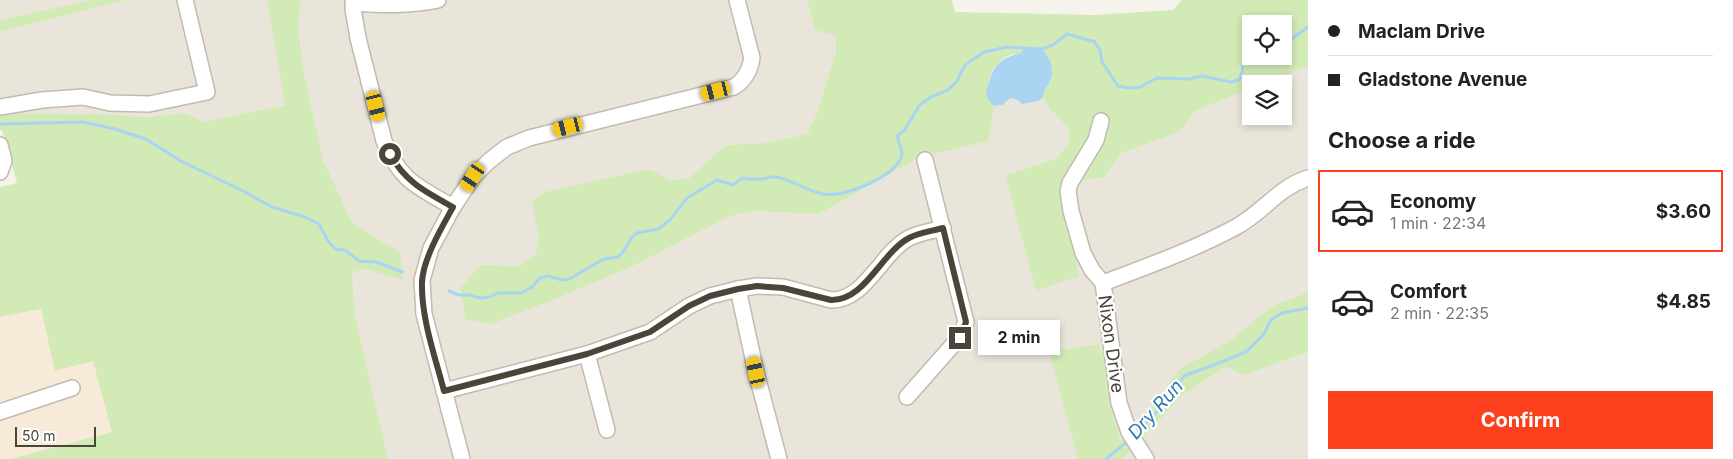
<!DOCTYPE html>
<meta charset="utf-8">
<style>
:root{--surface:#fff;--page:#f2f2f2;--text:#222;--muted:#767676;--line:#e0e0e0;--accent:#fc3f1d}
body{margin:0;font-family:Inter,sans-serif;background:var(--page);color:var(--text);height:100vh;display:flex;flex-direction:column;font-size:19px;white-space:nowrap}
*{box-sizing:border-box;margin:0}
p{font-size:16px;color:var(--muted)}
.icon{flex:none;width:28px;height:28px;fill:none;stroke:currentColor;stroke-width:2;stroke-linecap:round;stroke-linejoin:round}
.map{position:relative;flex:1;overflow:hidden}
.panel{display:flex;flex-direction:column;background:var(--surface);width:425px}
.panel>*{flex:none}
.banner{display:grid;align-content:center;height:110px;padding:0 20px;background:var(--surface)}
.controls{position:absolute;left:1242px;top:15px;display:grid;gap:10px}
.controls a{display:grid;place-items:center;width:50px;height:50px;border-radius:0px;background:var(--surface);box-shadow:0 2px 8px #0003;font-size:25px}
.scale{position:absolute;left:15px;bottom:12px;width:81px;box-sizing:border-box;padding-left:5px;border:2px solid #4b4439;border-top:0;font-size:14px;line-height:18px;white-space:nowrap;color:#4b4439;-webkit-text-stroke:4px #fff;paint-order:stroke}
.end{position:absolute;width:22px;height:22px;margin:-11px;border:6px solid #4b4439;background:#fff;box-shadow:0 0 0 2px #fff}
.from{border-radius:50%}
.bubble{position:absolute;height:35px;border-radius:0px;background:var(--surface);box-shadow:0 2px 8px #0003;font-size:16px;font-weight:700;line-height:35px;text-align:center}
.car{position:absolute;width:15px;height:30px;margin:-15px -8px;border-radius:6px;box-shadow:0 0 4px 1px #0007;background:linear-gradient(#f5c518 24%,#345 0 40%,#f5c518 0 76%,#345 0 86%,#f5c518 0)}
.banner b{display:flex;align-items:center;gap:18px;height:48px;font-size:19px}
.banner b+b{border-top:1px solid var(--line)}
.banner i{width:12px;height:12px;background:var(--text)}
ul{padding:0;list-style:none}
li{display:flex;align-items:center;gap:15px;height:82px;margin:0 10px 8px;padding:0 10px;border:2px solid transparent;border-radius:0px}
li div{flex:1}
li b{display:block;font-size:19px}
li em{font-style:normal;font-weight:700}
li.on{border-color:var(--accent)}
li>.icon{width:45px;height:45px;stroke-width:1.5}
h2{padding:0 20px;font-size:22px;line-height:60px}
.primary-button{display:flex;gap:10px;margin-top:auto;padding:10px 20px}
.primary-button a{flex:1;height:58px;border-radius:0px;background:var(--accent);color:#fff;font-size:20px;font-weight:700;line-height:58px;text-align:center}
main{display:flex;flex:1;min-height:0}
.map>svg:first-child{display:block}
.residential{fill:#eae5da}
.commercial{fill:#f7ead8}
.green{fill:#d2eab5;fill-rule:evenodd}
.water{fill:#a9d4f2}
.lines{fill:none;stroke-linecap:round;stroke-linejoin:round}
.stream{stroke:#a9d4f2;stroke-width:3}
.minor-casing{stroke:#c2bbae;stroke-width:18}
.minor{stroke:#fff;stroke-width:15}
.route{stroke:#4b4439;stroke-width:6}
.labels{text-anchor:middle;stroke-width:4.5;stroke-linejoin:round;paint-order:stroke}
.street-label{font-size:18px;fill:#4b4439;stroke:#fff}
.water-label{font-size:19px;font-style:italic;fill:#2e7ab2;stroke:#fff}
</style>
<main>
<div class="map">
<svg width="1308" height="459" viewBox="0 0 1308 459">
<rect width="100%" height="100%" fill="#f6f3ec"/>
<g class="residential">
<polygon points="0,0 91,0 0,20"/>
<polygon points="126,0 267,0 285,105 204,122 184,113 146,117 99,114 0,113 0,32"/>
<polygon points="301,0 807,0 815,30 836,36 836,52 816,115 807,134 766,143 726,145 689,178 670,180 650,169 533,201 539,240 535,256 519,266 480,265 460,288 633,266 728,217 750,211 819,214 918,158 989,141 994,106 1003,105 1006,101 1011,98 1030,103 1039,101 1043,97 1050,109 1068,128 1070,143 1057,158 1005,175 1036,291 1079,276 1064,184 1104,177 1120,154 1181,131 1195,111 1251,88 1251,116 1284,116 1284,84 1262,84 1308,66 1308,292 1272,306 1231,340 1178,370 1157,401 1119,440 1110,404 1106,363 1050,352 1078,459 388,459 355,316 352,273 362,269 403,280 400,252 353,224 323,160 303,69 298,27"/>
<polygon points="1308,352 1308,459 1123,459 1183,395 1227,367 1244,375"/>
</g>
<polygon class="commercial" points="41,309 55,370 93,361 112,432 10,459 0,459 0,317"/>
<g class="green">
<polygon points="91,0 126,0 0,32 0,20"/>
<polygon points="267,0 301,0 298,27 303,69 323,160 353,224 400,252 403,280 363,269 352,273 355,316 388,459 10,459 112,432 93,361 55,371 41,309 0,317 0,187 17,183 2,130 0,130 0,113 99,114 146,117 185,113 204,122 285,105"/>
<path d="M807 0H952L955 12 1094 15 1173 10 1182 0H1308V66L1262 84H1251V88L1195 111 1181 131 1120 154 1104 177 1064 184 1079 276 1036 291 1005 175 1057 158 1070 143 1068 128 1050 109 1043 97V91L1050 81 1053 69C1045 65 1030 55 1021 54 996 50 977 90 994 106L989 141 918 158 819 214 750 211 728 217 633 266 550 301 491 324 466 319 460 288 480 265 519 266 535 256 539 240 532 201 545 192 650 169 670 180 689 178 726 145 766 143 807 134 816 115 836 52V36L815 30ZM1251 24H1284V56H1251Z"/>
<polygon points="1308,292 1308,352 1244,375 1226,367 1183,395 1123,459 1078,459 1049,352 1099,344 1106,363 1110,404 1120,440 1157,401 1178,370 1231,340 1272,306"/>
</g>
<path class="water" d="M1025 47 1042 49C1051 60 1056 70 1049 83 1046 89 1043 90 1043 97L1039 101 1022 104 1018 100 1011 98 1006 101 1003 105 994 106 989 101 986 92C993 68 995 59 1021 53Z"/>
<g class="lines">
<g class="stream">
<polyline points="1284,41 1293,38 1308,27"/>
<polyline points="0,124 83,122 115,129 146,139 181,161 247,193 272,207 305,217 319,224 328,241 335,249 345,250 359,261 376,262 403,272"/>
<path d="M449 291 459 295H469L480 298 490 297 498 293H521L532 287 540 278 548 276 562 280 569 279 604 259 618 257 623 252 632 237 637 233 658 229 670 220 687 198 717 180 733 185 742 178C748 179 755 180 761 179 766 179 771 176 776 177 792 180 807 191 823 194 843 198 890 178 900 160 906 150 896 144 898 135L904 131 919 106 931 97 948 90 957 81 965 65 984 52 1007 47 1042 49 1053 45 1067 34C1078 35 1082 41 1094 41L1100 50 1102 62 1118 86 1129 88 1140 87 1157 78 1189 79 1202 76 1231 82 1239 80C1247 67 1237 62 1251 51"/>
<polyline points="1135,434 1168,400 1184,376 1224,361 1247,351 1263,335 1271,320 1282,313 1308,308"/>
<polyline points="1106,459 1129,440"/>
</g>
<g class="minor-casing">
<g id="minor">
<path d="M354 0 353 9 358 38 384 141C400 181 418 187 453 207"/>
<path d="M353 3C383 5 409 6 438 0"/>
<polyline points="0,107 42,100 83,97 110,103 149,104 207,92 185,0"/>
<polyline points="1101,121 1096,140 1070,183 1068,191 1071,211 1083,253 1092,270 1103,283"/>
<polyline points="0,145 4,161 0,172"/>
<path d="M1103 283C1148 266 1193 250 1236 227 1262 213 1279 187 1308 178"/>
<polyline points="1103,283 1119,403 1129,432 1146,459"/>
<polyline points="738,289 756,372 779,459"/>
<polyline points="587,354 607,430"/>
<path d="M444 391 587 354 650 332 689 306 710 296 738 289 757 286 783 287 831 300C865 301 881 253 909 238 918 233 932 231 943 228"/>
<polyline points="907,397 959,338 966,322 925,160"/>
<polyline points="0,412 72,388"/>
<path d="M462 459 424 314 422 280 431 248 453 207 473 177 489 161 507 147 529 138 734 87C745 80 750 71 752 58L737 0"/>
</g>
</g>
<use href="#minor" class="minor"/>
</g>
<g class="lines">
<path class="route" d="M390 154C405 182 426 192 453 207 442 227 423 259 422 282 421 318 435 356 444 391L587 354 650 332 689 306 710 296 738 289 757 286 783 288 831 300C865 301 881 253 909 238 918 233 932 231 943 228L966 322 960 338"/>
</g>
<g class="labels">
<g class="street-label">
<text transform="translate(1111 344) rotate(82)" y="6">Nixon Drive</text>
</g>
<g class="water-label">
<text transform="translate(1155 409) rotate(-48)" y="7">Dry Run</text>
</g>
</g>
</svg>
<div class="controls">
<a><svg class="icon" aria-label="locate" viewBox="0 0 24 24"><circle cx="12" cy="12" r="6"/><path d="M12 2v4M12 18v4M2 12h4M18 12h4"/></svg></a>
<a><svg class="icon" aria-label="layers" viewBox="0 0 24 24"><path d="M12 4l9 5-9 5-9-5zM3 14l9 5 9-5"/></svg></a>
</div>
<div class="scale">50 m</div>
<i class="end from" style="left:390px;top:154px"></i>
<i class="end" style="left:960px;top:338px"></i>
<div class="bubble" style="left:978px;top:320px;width:82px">2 min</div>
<i class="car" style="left:716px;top:91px;rotate:256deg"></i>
<i class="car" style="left:376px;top:106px;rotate:166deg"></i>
<i class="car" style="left:568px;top:127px;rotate:256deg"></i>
<i class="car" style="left:473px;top:177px;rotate:213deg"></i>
<i class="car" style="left:756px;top:372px;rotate:348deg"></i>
</div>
<section class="panel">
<div class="banner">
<b><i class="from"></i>Maclam Drive</b>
<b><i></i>Gladstone Avenue</b>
</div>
<h2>Choose a ride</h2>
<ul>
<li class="on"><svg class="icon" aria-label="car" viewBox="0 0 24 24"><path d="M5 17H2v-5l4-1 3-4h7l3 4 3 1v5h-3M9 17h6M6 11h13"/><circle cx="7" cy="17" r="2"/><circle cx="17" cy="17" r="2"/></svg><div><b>Economy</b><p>1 min · 22:34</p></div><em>$3.60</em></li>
<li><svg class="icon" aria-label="car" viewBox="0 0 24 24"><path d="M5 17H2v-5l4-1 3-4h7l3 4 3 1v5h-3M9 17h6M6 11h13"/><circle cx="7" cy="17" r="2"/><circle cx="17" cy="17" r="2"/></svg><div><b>Comfort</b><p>2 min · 22:35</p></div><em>$4.85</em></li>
</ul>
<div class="primary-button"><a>Confirm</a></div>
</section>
</main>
